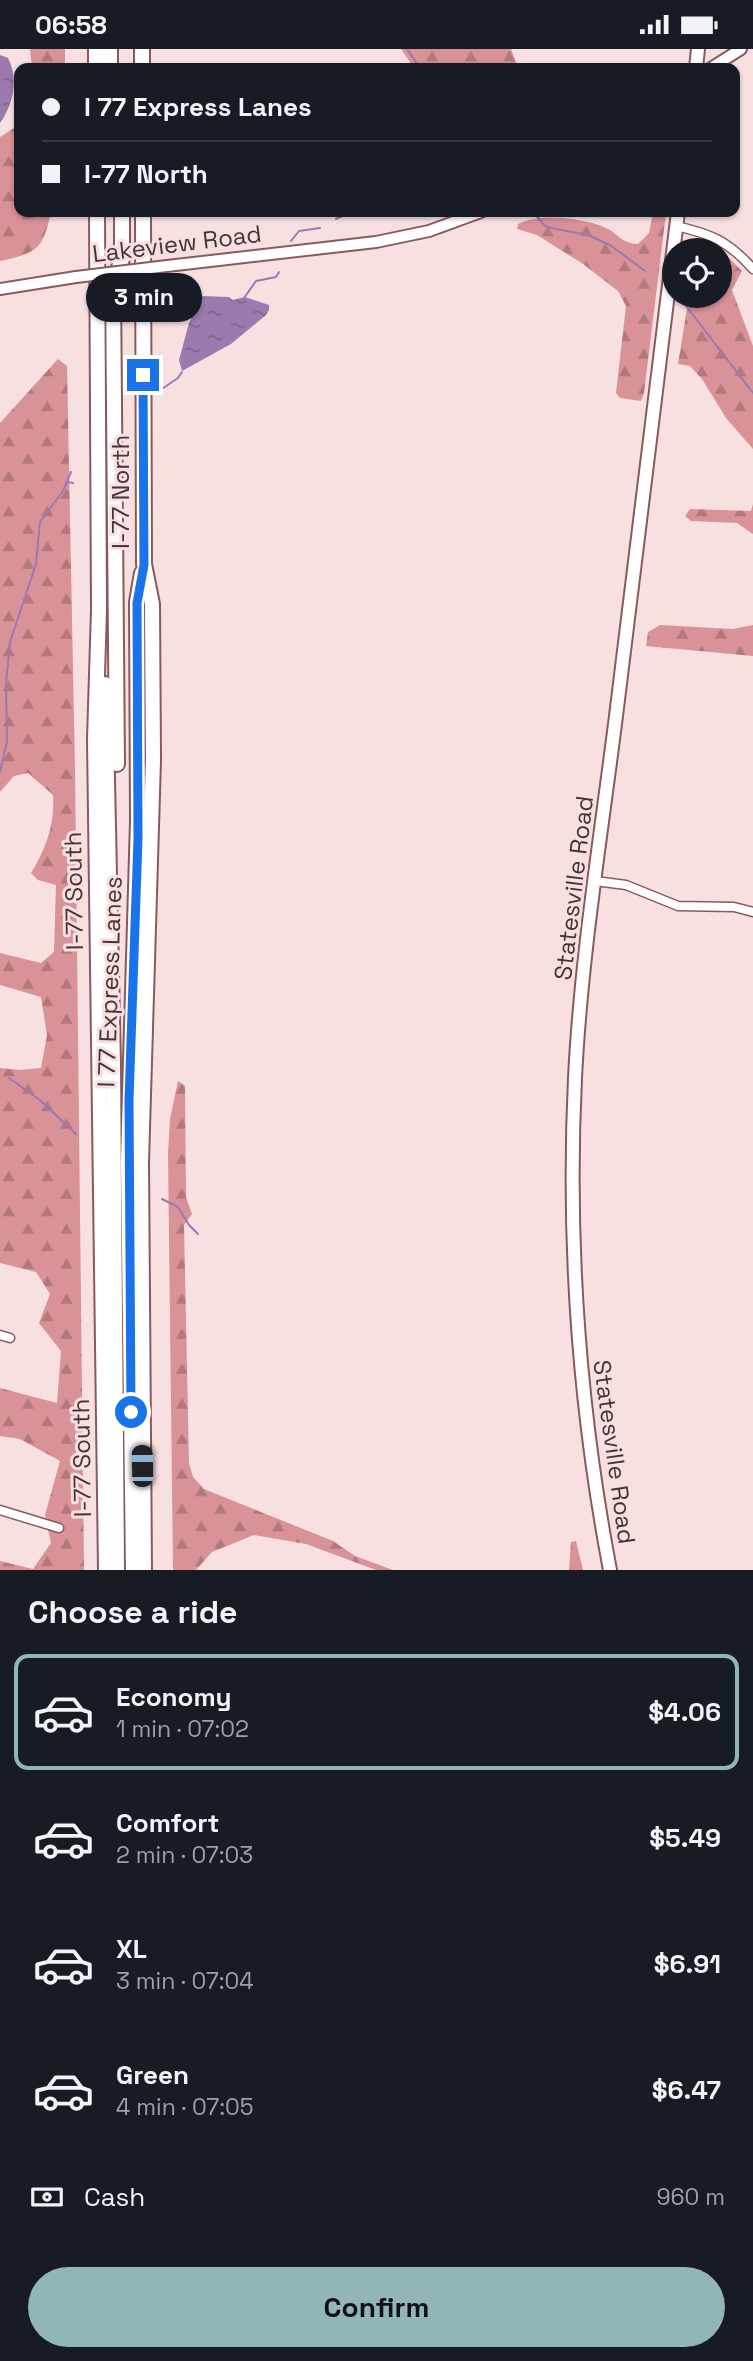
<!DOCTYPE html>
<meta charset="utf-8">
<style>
:root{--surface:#171b24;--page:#242831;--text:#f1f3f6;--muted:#9ea1a6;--line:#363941;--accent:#92b5b7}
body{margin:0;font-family:"Space Grotesk",sans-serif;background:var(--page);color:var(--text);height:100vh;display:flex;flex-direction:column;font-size:26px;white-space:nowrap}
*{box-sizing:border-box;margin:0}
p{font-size:23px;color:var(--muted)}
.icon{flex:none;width:38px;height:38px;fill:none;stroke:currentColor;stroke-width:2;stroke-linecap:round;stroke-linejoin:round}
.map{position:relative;height:1521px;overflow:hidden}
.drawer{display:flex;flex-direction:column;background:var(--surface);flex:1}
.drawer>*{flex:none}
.hud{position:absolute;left:14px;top:14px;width:726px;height:154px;border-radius:14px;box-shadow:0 2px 5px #0004;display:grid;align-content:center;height:154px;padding:0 28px;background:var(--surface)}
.fabs{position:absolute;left:662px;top:189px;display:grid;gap:14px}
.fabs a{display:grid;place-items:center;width:70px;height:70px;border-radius:50%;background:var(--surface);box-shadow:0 2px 5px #0004;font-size:35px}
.end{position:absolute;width:32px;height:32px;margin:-16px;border:9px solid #1a73e8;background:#fff;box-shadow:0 0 0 4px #fff}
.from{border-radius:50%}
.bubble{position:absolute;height:49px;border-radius:24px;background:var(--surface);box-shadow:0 2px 5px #0004;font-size:23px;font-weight:600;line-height:49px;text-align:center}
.car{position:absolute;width:21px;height:42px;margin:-21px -10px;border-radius:9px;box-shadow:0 0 5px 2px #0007;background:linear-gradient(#222 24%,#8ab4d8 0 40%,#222 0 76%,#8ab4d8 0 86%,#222 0)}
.hud b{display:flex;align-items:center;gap:24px;height:66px;font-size:26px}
.hud b+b{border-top:2px solid var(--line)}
.hud i{width:18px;height:18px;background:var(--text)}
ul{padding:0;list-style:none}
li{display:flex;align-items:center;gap:21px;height:116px;margin:0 14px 10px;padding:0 14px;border:4px solid transparent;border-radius:14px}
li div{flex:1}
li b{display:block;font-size:26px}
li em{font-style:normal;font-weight:600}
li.current{border-color:var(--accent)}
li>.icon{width:63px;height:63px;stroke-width:1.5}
h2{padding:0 28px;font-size:32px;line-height:84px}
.pay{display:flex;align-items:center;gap:18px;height:77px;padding:0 28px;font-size:26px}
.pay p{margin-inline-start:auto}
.button{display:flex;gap:14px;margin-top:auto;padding:14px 28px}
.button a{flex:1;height:80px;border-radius:42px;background:var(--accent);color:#111;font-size:28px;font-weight:600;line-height:80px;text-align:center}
.status{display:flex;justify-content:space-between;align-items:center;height:49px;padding:0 35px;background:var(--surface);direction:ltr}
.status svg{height:19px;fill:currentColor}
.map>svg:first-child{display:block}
.forest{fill:url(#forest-firs)}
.water{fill:url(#water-ripples)}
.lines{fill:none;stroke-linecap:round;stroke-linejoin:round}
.stream{stroke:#9c79ae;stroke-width:2}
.minor-casing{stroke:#8a595d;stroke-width:11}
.secondary-casing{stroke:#8a595d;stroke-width:14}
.primary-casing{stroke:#8a595d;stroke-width:16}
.motorway-casing{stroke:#8a595d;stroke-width:18}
.minor{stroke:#fff;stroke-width:8}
.secondary{stroke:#fff;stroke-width:10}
.primary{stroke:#fff;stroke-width:12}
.motorway{stroke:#fff;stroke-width:14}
.secondary-bridge-casing{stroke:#8a595d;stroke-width:14;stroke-linecap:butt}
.secondary-bridge{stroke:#fff;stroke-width:10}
.route{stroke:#1a73e8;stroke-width:9}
.labels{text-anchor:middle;stroke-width:6;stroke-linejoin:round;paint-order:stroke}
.street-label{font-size:24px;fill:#483234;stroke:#f8e0e1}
</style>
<div class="status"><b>06:58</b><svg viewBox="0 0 49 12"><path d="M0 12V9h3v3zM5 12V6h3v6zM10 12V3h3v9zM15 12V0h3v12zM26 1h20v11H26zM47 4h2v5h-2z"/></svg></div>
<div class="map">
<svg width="753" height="1521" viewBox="0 0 753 1521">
<defs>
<pattern id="forest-firs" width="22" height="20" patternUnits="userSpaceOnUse" patternTransform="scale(1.75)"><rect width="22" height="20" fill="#d99297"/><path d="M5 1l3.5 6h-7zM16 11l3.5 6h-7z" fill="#b2787c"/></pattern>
<pattern id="water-ripples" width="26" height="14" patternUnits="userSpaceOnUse" patternTransform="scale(1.75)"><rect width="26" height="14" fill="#9c79ae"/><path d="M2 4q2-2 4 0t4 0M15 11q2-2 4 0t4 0" fill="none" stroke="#81648e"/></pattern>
</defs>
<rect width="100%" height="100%" fill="#f8e0e1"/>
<g class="forest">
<polygon points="30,0 65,0 65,19 32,19"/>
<polygon points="401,0 511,0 518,19 414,19"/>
<path d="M19 71V163H51C43 200 38 204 0 212V88L14 79Z"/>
<path d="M653 163 666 164 644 344 641 352 620 349 616 344 626 257 618 242 583 215 537 186 517 180 518 175C538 164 583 169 604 178 619 184 619 194 638 195L649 184Z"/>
<polygon points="719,204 725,205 742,222 732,241 753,297 753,400 726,369 702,330 690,317 678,315 689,247 719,247"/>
<path d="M58 310 67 317 75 720 84 1521H0V1512L33 1520 51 1494 45 1466 60 1412 20 1390 0 1387V1339L57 1354 61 1302 39 1274 50 1245 36 1223 0 1214V1019L20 1021 41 1019 47 986 41 948 0 936V904L41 914 54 903 56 836 38 831 31 824C46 799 55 776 53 746L28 724 14 727 0 743V374Z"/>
<polygon points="753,455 753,485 737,474 691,472 685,467 690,460 751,462"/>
<polygon points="660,576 733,580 753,576 753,607 646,597 648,583"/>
<polygon points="178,1032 185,1037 186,1148 192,1165 184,1176 189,1414 193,1428 204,1440 333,1492 355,1507 393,1521 376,1521 306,1495 254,1486 212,1503 196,1521 173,1521 168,1105 170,1070"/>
<polygon points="576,1492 583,1521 569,1521 571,1493"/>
</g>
<g class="water">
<path d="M0 6 8 9C19 30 13 56 0 74Z"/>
<polygon points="202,247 229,248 233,251 245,248 269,256 269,261 266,266 231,295 182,322 179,311 189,274"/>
</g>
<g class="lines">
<g class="stream">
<polyline points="407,0 420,19"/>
<polyline points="533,163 544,176 551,179 588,186 610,196 645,222"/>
<polyline points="336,170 350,163"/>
<polyline points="291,192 299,182 320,179"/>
<polyline points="244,249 256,232 276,228 279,223"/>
<polyline points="686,257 753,344"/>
<polyline points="159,342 178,329 182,323"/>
<polyline points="67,433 73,434"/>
<polyline points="0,723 7,692 6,635 10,593 36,515 40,473 63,442 71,423"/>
<polyline points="9,1029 40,1051 76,1085"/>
<polyline points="162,1150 178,1158 189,1176 198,1185"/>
</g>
<g class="minor-casing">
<g id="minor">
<path d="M676 177C712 185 729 193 753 220"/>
<polyline points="595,832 626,836 678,857 734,858 753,863"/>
<polyline points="0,1286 10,1289"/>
<polyline points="0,1461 59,1479"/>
</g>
</g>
<g class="secondary-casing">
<g id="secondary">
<polyline points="711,19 741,0"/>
<polyline points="167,217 376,193 429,182 481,163"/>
<polyline points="0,240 76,228"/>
</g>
</g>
<g class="primary-casing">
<g id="primary">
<polyline points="696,19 698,0"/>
<path d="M610 1521C579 1358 567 1195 575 1029 581 908 601 787 616 667 637 499 657 331 678 163"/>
</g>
</g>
<g class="motorway-casing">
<g id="motorway">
<polyline points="96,0 96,19"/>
<polyline points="110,0 110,19"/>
<polyline points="142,0 142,19"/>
<polyline points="97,163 99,561 95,690 106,1521"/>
<polyline points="143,163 144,515 152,555 153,711 141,1113 144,1521"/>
<polyline points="105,635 113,1017 117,1521"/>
<polyline points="117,715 113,236 122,210 122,163"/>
<polyline points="133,1521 128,1113 138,772 137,553 142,524"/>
</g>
</g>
<use href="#minor" class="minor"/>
<use href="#secondary" class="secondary"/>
<use href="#primary" class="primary"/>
<use href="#motorway" class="motorway"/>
<g class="secondary-bridge-casing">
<polyline id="secondary-bridge" points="76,228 167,217"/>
</g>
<use href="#secondary-bridge" class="secondary-bridge"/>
</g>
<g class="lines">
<polyline class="route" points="131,1363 129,1051 138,790 137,554 144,516 143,326"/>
</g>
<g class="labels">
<g class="street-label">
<text transform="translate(177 195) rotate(-7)" y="8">Lakeview Road</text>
<text transform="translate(121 443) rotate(-90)" y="8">I-77 North</text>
<text transform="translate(574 839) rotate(-83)" y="8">Statesville Road</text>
<text transform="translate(74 842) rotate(-91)" y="8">I-77 South</text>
<text transform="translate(110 933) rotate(-88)" y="8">I 77 Express Lanes</text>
<text transform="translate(614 1403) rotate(82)" y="8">Statesville Road</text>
<text transform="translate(82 1409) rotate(-91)" y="8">I-77 South</text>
</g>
</g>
</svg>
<div class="fabs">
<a><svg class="icon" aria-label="locate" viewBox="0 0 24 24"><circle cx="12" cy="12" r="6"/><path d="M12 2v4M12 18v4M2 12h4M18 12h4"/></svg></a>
</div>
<i class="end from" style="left:131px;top:1363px"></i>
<i class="end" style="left:143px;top:326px"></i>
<div class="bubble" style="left:86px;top:224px;width:116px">3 min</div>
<i class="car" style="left:142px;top:1417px;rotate:359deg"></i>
<div class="hud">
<b><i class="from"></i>I 77 Express Lanes</b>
<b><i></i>I-77 North</b>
</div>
</div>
<section class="drawer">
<h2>Choose a ride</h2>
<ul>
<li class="current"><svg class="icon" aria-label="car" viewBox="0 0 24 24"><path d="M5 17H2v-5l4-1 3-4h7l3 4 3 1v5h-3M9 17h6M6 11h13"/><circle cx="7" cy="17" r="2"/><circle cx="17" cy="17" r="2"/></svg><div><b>Economy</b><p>1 min · 07:02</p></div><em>$4.06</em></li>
<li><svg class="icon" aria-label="car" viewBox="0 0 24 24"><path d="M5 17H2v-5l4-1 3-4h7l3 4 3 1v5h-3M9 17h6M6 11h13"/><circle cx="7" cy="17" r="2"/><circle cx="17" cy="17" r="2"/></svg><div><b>Comfort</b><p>2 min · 07:03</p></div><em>$5.49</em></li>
<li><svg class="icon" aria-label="car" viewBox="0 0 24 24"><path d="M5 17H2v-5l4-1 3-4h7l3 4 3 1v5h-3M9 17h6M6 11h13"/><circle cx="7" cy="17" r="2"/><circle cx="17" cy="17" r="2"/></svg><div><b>XL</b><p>3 min · 07:04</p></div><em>$6.91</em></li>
<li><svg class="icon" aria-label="car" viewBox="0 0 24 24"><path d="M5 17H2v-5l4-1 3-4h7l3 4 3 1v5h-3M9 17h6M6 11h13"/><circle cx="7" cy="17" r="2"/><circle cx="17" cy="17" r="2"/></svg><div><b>Green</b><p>4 min · 07:05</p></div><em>$6.47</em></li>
</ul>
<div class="pay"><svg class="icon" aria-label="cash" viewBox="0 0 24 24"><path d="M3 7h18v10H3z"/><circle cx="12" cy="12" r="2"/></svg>Cash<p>960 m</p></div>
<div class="button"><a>Confirm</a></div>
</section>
